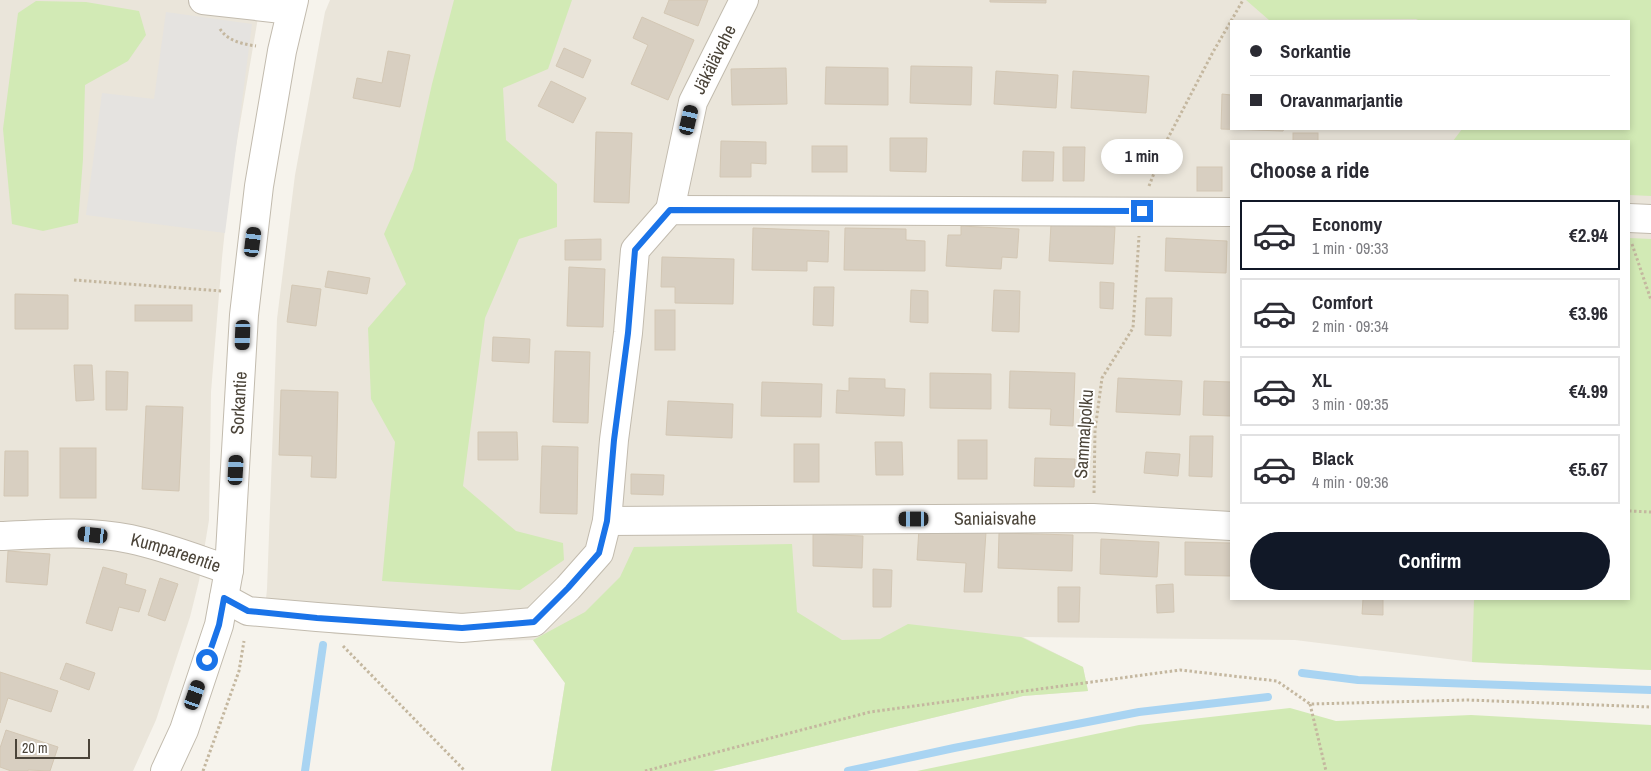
<!DOCTYPE html>
<meta charset="utf-8">
<style>
:root{--surface:#fff;--page:#f7f7f7;--text:#2b2b33;--muted:#7c7c81;--line:#e1e1e2;--accent:#111827}
body{margin:0;font-family:"Archivo Narrow",sans-serif;background:var(--page);color:var(--text);height:100vh;display:flex;flex-direction:column;font-size:19px;white-space:nowrap}
*{box-sizing:border-box;margin:0}
p{font-size:16px;color:var(--muted)}
.icon{flex:none;width:28px;height:28px;fill:none;stroke:currentColor;stroke-width:2;stroke-linecap:round;stroke-linejoin:round}
.map{position:relative;flex:1;overflow:hidden}
.panel{position:absolute;left:1230px;top:140px;width:400px;height:460px;display:flex;flex-direction:column;background:var(--surface);border-radius:0px;box-shadow:0 2px 8px #0003}
.panel>*{flex:none}
.guide{position:absolute;left:1230px;top:20px;width:400px;height:110px;border-radius:0px;box-shadow:0 2px 8px #0003;display:grid;align-content:center;height:110px;padding:0 20px;background:var(--surface)}
.scale{position:absolute;left:15px;bottom:12px;width:75px;box-sizing:border-box;padding-left:5px;border:2px solid #4b4439;border-top:0;font-size:14px;line-height:18px;white-space:nowrap;color:#4b4439;-webkit-text-stroke:4px #fff;paint-order:stroke}
.end{position:absolute;width:22px;height:22px;margin:-11px;border:6px solid #1a73e8;background:#fff;box-shadow:0 0 0 2px #fff}
.from{border-radius:50%}
.bubble{position:absolute;height:35px;border-radius:18px;background:var(--surface);box-shadow:0 2px 8px #0003;font-size:16px;font-weight:700;line-height:35px;text-align:center}
.car{position:absolute;width:15px;height:30px;margin:-15px -8px;border-radius:6px;box-shadow:0 0 4px 1px #0007;background:linear-gradient(#222 24%,#8ab4d8 0 40%,#222 0 76%,#8ab4d8 0 86%,#222 0)}
.guide b{display:flex;align-items:center;gap:18px;height:48px;font-size:19px}
.guide b+b{border-top:1px solid var(--line)}
.guide i{width:12px;height:12px;background:var(--text)}
ul{padding:0;list-style:none}
li{display:flex;align-items:center;gap:15px;height:70px;margin:0 10px 8px;padding:0 10px;border:2px solid var(--line);border-radius:0px}
li div{flex:1}
li b{display:block;font-size:19px}
li em{font-style:normal;font-weight:700}
li.current{border-color:var(--accent)}
li>.icon{width:45px;height:45px;stroke-width:1.5}
h2{padding:0 20px;font-size:22px;line-height:60px}
.action{display:flex;gap:10px;margin-top:auto;padding:10px 20px}
.action a{flex:1;height:58px;border-radius:30px;background:var(--accent);color:#fff;font-size:20px;font-weight:700;line-height:58px;text-align:center}
.map>svg:first-child{display:block}
.residential{fill:#eae5da;fill-rule:evenodd}
.green{fill:#d2eab5}
.parking{fill:#e5e3e0}
.lines{fill:none;stroke-linecap:round;stroke-linejoin:round}
.stream{stroke:#a9d4f2;stroke-width:8}
.building{fill:#d8cfc1;stroke:#d3c7b4}
.minor-casing{stroke:#c2bbae;stroke-width:30}
.path{stroke:#c4b79f;stroke-width:3;stroke-dasharray:2.5 2.5;stroke-linecap:butt}
.minor{stroke:#fff;stroke-width:28}
.route{stroke:#1a73e8;stroke-width:6}
.labels{text-anchor:middle;stroke-width:4;stroke-linejoin:round;paint-order:stroke}
.street-label{font-size:18px;fill:#4b4439;stroke:#fff}
</style>
<div class="map">
<svg width="1651" height="771" viewBox="0 0 1651 771">
<rect width="100%" height="100%" fill="#f6f3ec"/>
<g class="residential">
<polygon points="0,0 261,0 230,182 222,258 211,392 209,520 199,581 190,617 156,720 133,771 0,771"/>
<path d="M330 0H1651V670L1472 662 1295 640 1023 637 1083 667 1088 691 1023 696 712 771H551L565 683 533 640 454 642 335 634 264 618 267 589 277 319 295 175 325 12ZM1231 21H1629V129H1231ZM1231 141H1629V599H1231Z"/>
</g>
<g class="green">
<polygon points="454,0 572,0 548,69 503,88 506,140 557,184 557,227 519,239 485,318 463,486 516,531 563,543 564,560 520,590 382,581 395,442 371,399 368,328 406,284 384,234 413,169 432,84"/>
<polygon points="1246,0 1651,0 1651,196 1629,195 1629,141 1453,141 1462,129 1629,129 1629,21 1420,21 1416,19 1269,20"/>
<polygon points="36,1 86,2 139,11 146,35 128,61 85,85 83,159 78,223 43,231 12,224 3,129 18,13"/>
<polygon points="1629,238 1651,239 1651,670 1472,662 1474,599 1629,599"/>
<polygon points="792,544 797,612 842,640 880,639 908,624 1021,637 1083,667 1088,691 1023,696 712,771 551,771 565,683 533,640 585,612 620,577 634,547"/>
<polygon points="1290,708 1336,721 1471,715 1651,725 1651,771 917,771 1139,725"/>
</g>
<polygon class="parking" points="166,12 252,24 225,233 86,215 102,93 154,99"/>
<g class="lines">
<g class="stream">
<polyline points="1302,673 1358,680 1651,690"/>
<polyline points="305,771 323,645"/>
<polyline points="848,771 954,748 1139,712 1268,697"/>
</g>
</g>
<g class="building">
<polygon points="669,0 708,0 698,26 664,13"/>
<polygon points="990,0 1046,0 1046,3 990,2"/>
<polygon points="642,17 694,40 668,100 631,84 648,45 633,38"/>
<polygon points="564,48 591,60 583,78 556,66"/>
<polygon points="388,51 410,55 400,107 353,98 357,78 382,83"/>
<polygon points="911,66 972,67 971,105 910,103"/>
<polygon points="826,67 888,68 888,105 825,104"/>
<polygon points="786,68 787,104 732,105 731,69"/>
<polygon points="996,71 1058,75 1056,108 994,104"/>
<polygon points="1073,71 1149,76 1146,113 1071,108"/>
<polygon points="551,81 586,98 573,123 538,106"/>
<polygon points="1222,94 1231,95 1231,129 1284,129 1283,131 1221,129"/>
<polygon points="596,132 632,133 629,203 594,202"/>
<rect x="1293" y="133" width="25" height="8"/>
<polygon points="890,138 927,138 926,172 890,171"/>
<polygon points="721,141 766,142 766,164 751,163 751,177 720,177"/>
<rect x="812" y="146" width="35" height="26"/>
<polygon points="1063,147 1085,147 1084,181 1063,181"/>
<polygon points="1023,151 1054,152 1053,181 1022,181"/>
<rect x="1197" y="167" width="25" height="24"/>
<polygon points="1051,224 1115,227 1113,264 1049,261"/>
<polygon points="961,226 1019,229 1017,258 1002,257 1001,269 946,266 948,235 961,235"/>
<polygon points="753,228 829,231 828,262 807,261 807,271 752,270"/>
<polygon points="845,228 906,229 906,240 925,241 925,271 844,270"/>
<polygon points="1166,238 1227,241 1226,273 1165,271"/>
<polygon points="601,239 601,260 565,260 565,240"/>
<polygon points="662,257 734,259 733,304 675,303 675,287 661,287"/>
<polygon points="569,267 605,269 603,327 567,326"/>
<polygon points="328,271 370,278 367,294 325,287"/>
<polygon points="1100,282 1114,283 1113,309 1100,308"/>
<polygon points="292,285 321,289 316,326 287,322"/>
<polygon points="814,287 834,287 833,326 813,325"/>
<polygon points="911,290 928,291 928,323 910,322"/>
<polygon points="994,290 1020,291 1019,332 992,331"/>
<polygon points="15,294 68,295 68,329 15,329"/>
<polygon points="1146,298 1172,298 1171,336 1145,335"/>
<rect x="135" y="305" width="57" height="16"/>
<rect x="655" y="310" width="20" height="40"/>
<polygon points="493,337 530,339 529,363 492,361"/>
<polygon points="555,351 590,352 588,423 553,422"/>
<polygon points="74,365 92,365 94,400 76,401"/>
<polygon points="106,371 128,372 127,410 106,410"/>
<polygon points="1010,371 1075,373 1073,426 1050,425 1051,409 1009,408"/>
<polygon points="930,373 991,374 991,409 930,408"/>
<polygon points="849,378 885,379 885,388 905,389 904,416 836,413 837,390 849,391"/>
<polygon points="1118,378 1182,381 1180,415 1116,412"/>
<polygon points="1204,381 1231,382 1231,416 1203,415"/>
<polygon points="762,382 822,384 821,417 761,416"/>
<polygon points="281,390 338,392 336,478 311,477 312,456 279,455"/>
<polygon points="668,401 733,404 732,438 666,435"/>
<polygon points="146,406 183,407 179,491 142,489"/>
<polygon points="478,432 517,432 518,460 478,460"/>
<polygon points="1190,436 1213,436 1212,477 1189,476"/>
<rect x="958" y="440" width="29" height="39"/>
<polygon points="875,442 902,442 903,475 876,475"/>
<rect x="794" y="444" width="25" height="38"/>
<polygon points="542,446 578,447 577,514 540,513"/>
<rect x="60" y="448" width="36" height="50"/>
<polygon points="5,451 28,451 28,496 4,496"/>
<polygon points="1146,452 1180,454 1178,476 1144,473"/>
<polygon points="1035,458 1075,459 1074,487 1034,486"/>
<polygon points="631,474 664,475 663,495 631,494"/>
<polygon points="919,528 986,532 982,592 964,592 966,563 917,560"/>
<polygon points="999,533 1073,535 1072,571 998,568"/>
<polygon points="813,534 863,536 862,568 813,566"/>
<polygon points="1101,539 1159,542 1157,577 1100,574"/>
<polygon points="1185,542 1231,543 1231,576 1185,575"/>
<polygon points="8,551 50,554 47,585 6,582"/>
<polygon points="103,567 127,574 125,584 146,590 139,612 119,607 112,631 86,623"/>
<polygon points="873,569 892,570 891,607 873,607"/>
<polygon points="160,578 178,584 165,621 148,615"/>
<polygon points="1173,584 1174,612 1157,613 1156,585"/>
<polygon points="1058,587 1080,587 1079,622 1058,622"/>
<polygon points="1363,599 1383,599 1383,615 1362,614"/>
<polygon points="66,663 95,673 89,690 60,679"/>
<polygon points="0,672 58,691 51,712 8,698 0,723"/>
<polygon points="6,730 58,747 50,771 28,770 28,771 11,771 0,767 0,748"/>
</g>
<g class="lines">
<g class="minor-casing">
<g id="minor">
<polyline points="203,0 291,10"/>
<path id="s1" d="M670 210 693 102 744 0"/>
<polyline points="1629,218 1651,219"/>
<path id="s2" d="M607 521 1093 518 1231 526"/>
<path id="s3" d="M0 536C43 534 88 530 130 539 164 546 197 559 229 570"/>
<polyline points="224,598 248,611 317,617 462,628 534,622 568,588 599,553 607,521 614,440 628,333 635,250 670,210 1231,212"/>
<path id="s4" d="M165 771 184 730 219 625 229 570 244 315 259 186 282 51 294 0"/>
</g>
</g>
<g class="path">
<polyline points="1231,21 1243,0"/>
<path d="M220 29C228 41 242 44 256 46"/>
<polyline points="1149,186 1167,140 1213,52 1231,21"/>
<polyline points="1632,244 1651,300"/>
<polyline points="74,280 222,291"/>
<polyline points="1094,493 1095,430 1102,378 1133,328 1139,236"/>
<polyline points="1629,511 1651,512"/>
<polyline points="343,646 465,771"/>
<polyline points="1310,704 1326,771"/>
<polyline points="203,771 239,671 244,641"/>
<polyline points="645,771 870,712 1180,670 1277,681 1310,704 1468,700 1651,707"/>
</g>
<use href="#minor" class="minor"/>
</g>
<g class="lines">
<polyline class="route" points="207,660 219,625 224,598 248,611 317,618 462,628 534,622 568,588 599,553 607,521 614,440 628,333 635,250 670,210 1142,211"/>
</g>
<g class="labels">
<g class="street-label">
<text dy="6" stroke="none"><textPath href="#s1" startOffset="158">Jäkälävahe</textPath></text>
<text dy="6" stroke="none"><textPath href="#s4" startOffset="379">Sorkantie</textPath></text>
<text transform="translate(1084 434) rotate(-86)" y="6">Sammalpolku</text>
<text dy="6" stroke="none"><textPath href="#s2" startOffset="388">Saniaisvahe</textPath></text>
<text dy="6" stroke="none"><textPath href="#s3" startOffset="178">Kumpareentie</textPath></text>
</g>
</g>
</svg>
<div class="scale">20 m</div>
<i class="end from" style="left:207px;top:660px"></i>
<i class="end" style="left:1142px;top:211px"></i>
<div class="bubble" style="left:1101px;top:139px;width:82px">1 min</div>
<i class="car" style="left:689px;top:120px;rotate:13deg"></i>
<i class="car" style="left:253px;top:242px;rotate:7deg"></i>
<i class="car" style="left:243px;top:335px;rotate:182deg"></i>
<i class="car" style="left:236px;top:470px;rotate:3deg"></i>
<i class="car" style="left:914px;top:519px;rotate:270deg"></i>
<i class="car" style="left:93px;top:535px;rotate:276deg"></i>
<i class="car" style="left:195px;top:695px;rotate:19deg"></i>
<div class="guide">
<b><i class="from"></i>Sorkantie</b>
<b><i></i>Oravanmarjantie</b>
</div>
<section class="panel">
<h2>Choose a ride</h2>
<ul>
<li class="current"><svg class="icon" aria-label="car" viewBox="0 0 24 24"><path d="M5 17H2v-5l4-1 3-4h7l3 4 3 1v5h-3M9 17h6M6 11h13"/><circle cx="7" cy="17" r="2"/><circle cx="17" cy="17" r="2"/></svg><div><b>Economy</b><p>1 min · 09:33</p></div><em>€2.94</em></li>
<li><svg class="icon" aria-label="car" viewBox="0 0 24 24"><path d="M5 17H2v-5l4-1 3-4h7l3 4 3 1v5h-3M9 17h6M6 11h13"/><circle cx="7" cy="17" r="2"/><circle cx="17" cy="17" r="2"/></svg><div><b>Comfort</b><p>2 min · 09:34</p></div><em>€3.96</em></li>
<li><svg class="icon" aria-label="car" viewBox="0 0 24 24"><path d="M5 17H2v-5l4-1 3-4h7l3 4 3 1v5h-3M9 17h6M6 11h13"/><circle cx="7" cy="17" r="2"/><circle cx="17" cy="17" r="2"/></svg><div><b>XL</b><p>3 min · 09:35</p></div><em>€4.99</em></li>
<li><svg class="icon" aria-label="car" viewBox="0 0 24 24"><path d="M5 17H2v-5l4-1 3-4h7l3 4 3 1v5h-3M9 17h6M6 11h13"/><circle cx="7" cy="17" r="2"/><circle cx="17" cy="17" r="2"/></svg><div><b>Black</b><p>4 min · 09:36</p></div><em>€5.67</em></li>
</ul>
<div class="action"><a>Confirm</a></div>
</section>
</div>
